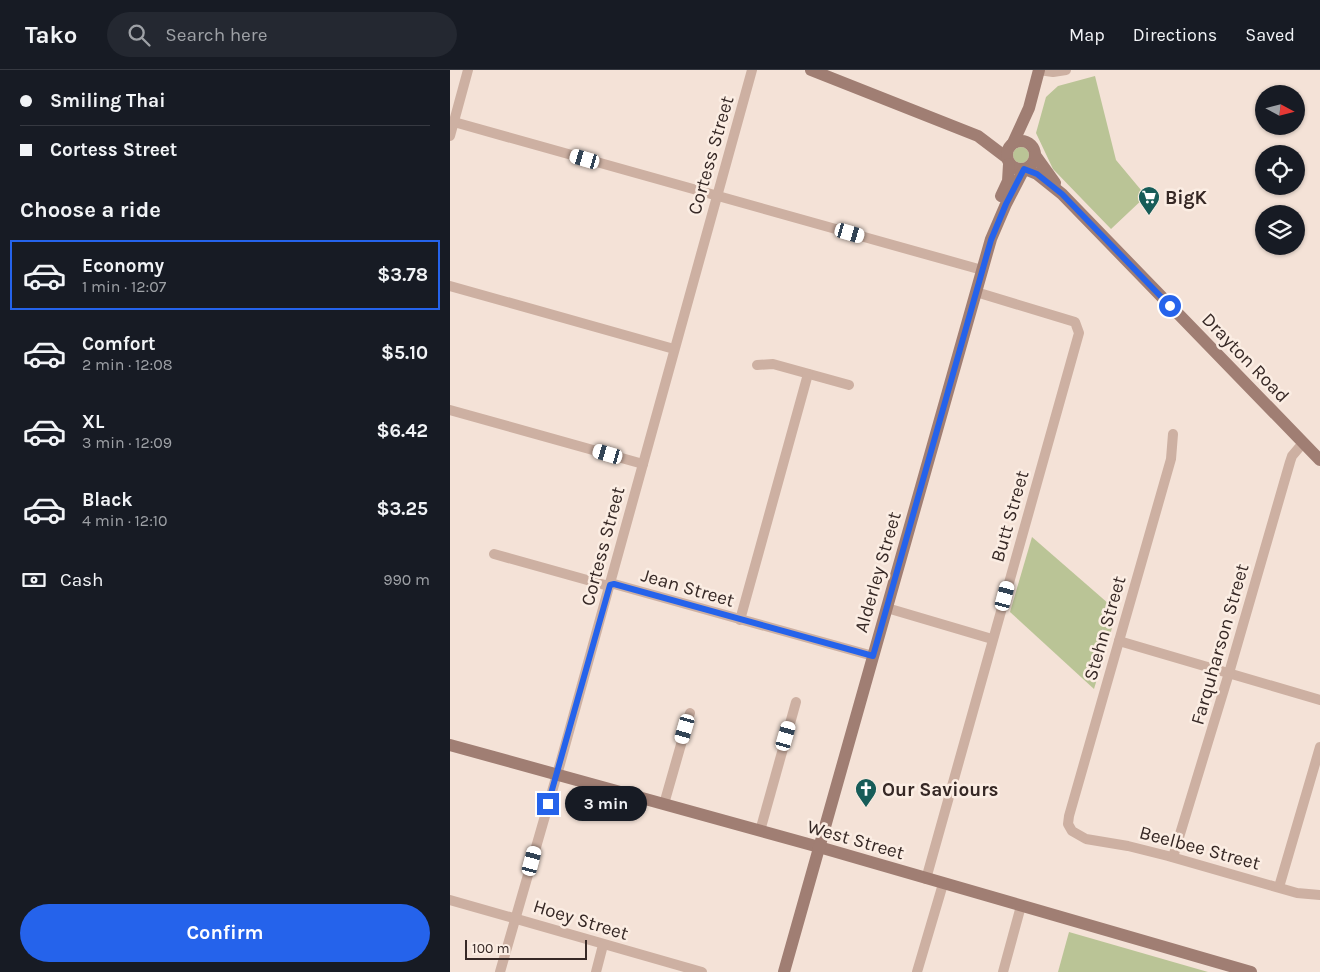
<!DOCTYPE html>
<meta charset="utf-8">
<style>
:root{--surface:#171b24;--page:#242831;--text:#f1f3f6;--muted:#9ea1a6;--line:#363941;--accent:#2563eb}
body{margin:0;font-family:Karla,sans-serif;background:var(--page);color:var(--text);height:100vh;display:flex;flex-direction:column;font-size:19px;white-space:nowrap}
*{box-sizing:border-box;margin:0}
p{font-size:16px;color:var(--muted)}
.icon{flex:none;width:28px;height:28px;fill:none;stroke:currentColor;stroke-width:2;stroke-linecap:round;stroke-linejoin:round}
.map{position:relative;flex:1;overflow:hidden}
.drawer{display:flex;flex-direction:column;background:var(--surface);width:450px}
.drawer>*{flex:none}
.top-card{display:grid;align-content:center;height:110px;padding:0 20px;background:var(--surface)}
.needle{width:32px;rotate:97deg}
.fabs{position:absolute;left:805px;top:15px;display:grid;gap:10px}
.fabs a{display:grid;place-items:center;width:50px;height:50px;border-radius:50%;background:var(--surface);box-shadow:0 1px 4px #0004;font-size:25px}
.scale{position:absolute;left:15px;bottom:12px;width:122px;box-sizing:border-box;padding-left:5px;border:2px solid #362825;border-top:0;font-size:14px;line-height:18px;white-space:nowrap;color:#362825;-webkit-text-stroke:4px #fbede3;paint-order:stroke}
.end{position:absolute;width:22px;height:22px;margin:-11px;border:6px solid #2563eb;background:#fff;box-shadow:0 0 0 2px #fff}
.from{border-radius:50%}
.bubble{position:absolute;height:35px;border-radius:18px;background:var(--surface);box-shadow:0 1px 4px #0004;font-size:16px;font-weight:700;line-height:35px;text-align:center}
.car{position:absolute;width:15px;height:30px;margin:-15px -8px;border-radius:6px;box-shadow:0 0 4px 1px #0007;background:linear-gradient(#fff 24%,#345 0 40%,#fff 0 76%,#345 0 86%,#fff 0)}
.top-card b{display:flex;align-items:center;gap:18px;height:48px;font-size:19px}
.top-card b+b{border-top:1px solid var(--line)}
.top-card i{width:12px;height:12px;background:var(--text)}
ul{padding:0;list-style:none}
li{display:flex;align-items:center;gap:15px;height:70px;margin:0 10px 8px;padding:0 10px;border:2px solid transparent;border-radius:0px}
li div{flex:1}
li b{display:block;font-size:19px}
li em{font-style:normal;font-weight:700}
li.active{border-color:var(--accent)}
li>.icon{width:45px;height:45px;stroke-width:1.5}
h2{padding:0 20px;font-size:22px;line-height:60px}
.pay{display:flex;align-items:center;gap:12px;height:55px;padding:0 20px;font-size:19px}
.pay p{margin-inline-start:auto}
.button{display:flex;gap:10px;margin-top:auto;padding:10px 20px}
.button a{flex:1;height:58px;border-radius:30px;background:var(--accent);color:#fff;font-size:20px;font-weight:700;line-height:58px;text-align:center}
header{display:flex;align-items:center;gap:30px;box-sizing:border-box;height:70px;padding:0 25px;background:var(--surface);border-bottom:1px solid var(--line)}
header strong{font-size:24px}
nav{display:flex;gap:28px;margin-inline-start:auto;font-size:18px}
.search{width:350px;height:45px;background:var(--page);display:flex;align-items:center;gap:12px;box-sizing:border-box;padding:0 18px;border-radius:28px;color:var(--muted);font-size:19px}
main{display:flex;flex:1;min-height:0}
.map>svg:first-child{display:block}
.green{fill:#bac496}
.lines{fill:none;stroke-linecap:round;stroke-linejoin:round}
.street{stroke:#cdb0a2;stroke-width:10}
.secondary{stroke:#a07e73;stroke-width:12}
.route{stroke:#2563eb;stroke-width:6}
.labels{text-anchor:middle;stroke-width:5;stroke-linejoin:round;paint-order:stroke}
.street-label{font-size:19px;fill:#362825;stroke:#fbede3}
.poi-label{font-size:19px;font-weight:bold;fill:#362825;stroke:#fbede3;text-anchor:start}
</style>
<header>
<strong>Tako</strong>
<div class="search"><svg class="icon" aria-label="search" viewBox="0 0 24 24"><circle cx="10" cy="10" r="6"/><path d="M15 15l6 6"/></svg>Search here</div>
<nav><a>Map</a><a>Directions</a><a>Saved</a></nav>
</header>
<main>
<section class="drawer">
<div class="top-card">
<b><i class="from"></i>Smiling Thai</b>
<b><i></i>Cortess Street</b>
</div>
<h2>Choose a ride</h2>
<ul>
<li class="active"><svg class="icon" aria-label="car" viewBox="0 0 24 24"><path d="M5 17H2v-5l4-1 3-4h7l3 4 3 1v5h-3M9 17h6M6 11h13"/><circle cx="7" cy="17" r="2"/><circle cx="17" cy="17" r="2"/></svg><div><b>Economy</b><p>1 min · 12:07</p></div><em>$3.78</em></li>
<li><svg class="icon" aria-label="car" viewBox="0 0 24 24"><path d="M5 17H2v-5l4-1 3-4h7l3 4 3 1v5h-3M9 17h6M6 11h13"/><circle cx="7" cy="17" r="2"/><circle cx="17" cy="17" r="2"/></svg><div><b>Comfort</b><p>2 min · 12:08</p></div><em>$5.10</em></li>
<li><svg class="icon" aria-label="car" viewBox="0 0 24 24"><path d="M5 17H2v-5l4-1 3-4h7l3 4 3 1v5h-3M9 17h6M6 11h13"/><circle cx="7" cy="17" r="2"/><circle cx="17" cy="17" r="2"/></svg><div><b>XL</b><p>3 min · 12:09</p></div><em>$6.42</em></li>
<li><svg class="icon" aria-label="car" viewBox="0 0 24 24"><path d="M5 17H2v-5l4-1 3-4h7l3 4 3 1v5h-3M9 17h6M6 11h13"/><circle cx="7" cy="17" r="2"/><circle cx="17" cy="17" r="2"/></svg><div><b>Black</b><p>4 min · 12:10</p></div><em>$3.25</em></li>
</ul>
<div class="pay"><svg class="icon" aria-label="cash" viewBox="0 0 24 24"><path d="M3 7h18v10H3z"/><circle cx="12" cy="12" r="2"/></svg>Cash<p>990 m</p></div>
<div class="button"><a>Confirm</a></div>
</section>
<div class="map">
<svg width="870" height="902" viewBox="0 0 870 902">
<rect width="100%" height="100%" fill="#f4e2d7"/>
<g class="green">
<polygon points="645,6 666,90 696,126 661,159 603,99 586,63 596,27 608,16"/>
<circle cx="571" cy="85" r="8"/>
<polygon points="582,467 667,541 644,619 560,542"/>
<polygon points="619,862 758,902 608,902"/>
</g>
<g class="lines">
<g class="street">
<polyline points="589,0 603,2 616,0"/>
<polyline points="4,52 532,200"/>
<polyline points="0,66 18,0"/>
<polyline points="0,216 224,279"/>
<polyline points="307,295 323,294 399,315"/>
<polyline points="0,340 193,394"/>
<polyline points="723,364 721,389 619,746 618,754 622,761 636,769 678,776 718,786 847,823 870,825"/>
<polyline points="44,484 155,515 164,514 423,586"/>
<polyline points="437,538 542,569"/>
<polyline points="290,550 358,304"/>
<polyline points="669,571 870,630"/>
<polyline points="214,734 240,643"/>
<polyline points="310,761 346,632"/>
<polyline points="723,787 779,603 840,392 842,386 853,373"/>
<polyline points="476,809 629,263 625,252 526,222"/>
<polyline points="829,817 870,677"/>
<polyline points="0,830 252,902"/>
<polyline points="50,902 110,694 302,0"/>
<polyline points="146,902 153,875"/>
<polyline points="467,902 493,814"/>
<polyline points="553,902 571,836"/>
</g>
<g class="secondary">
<polyline points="361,0 528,66 557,88"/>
<circle cx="571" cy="85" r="14"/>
<polyline points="563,73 579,38 589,0"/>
<polyline points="585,85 605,113"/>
<polyline points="575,99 587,104 612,124 870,390"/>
<polyline points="551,126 558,111 559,94"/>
<polyline points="0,675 369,777 801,902"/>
<polyline points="334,902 541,169 556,134 574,99"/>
</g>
</g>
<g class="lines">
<polyline class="route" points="98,734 160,515 164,514 423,586 541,170 556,134 574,99 587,104 612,124 720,236"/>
</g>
<defs>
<g id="supermarket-pin" transform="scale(1.125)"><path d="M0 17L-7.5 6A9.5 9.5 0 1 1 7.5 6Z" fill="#175c58" stroke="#fbede3"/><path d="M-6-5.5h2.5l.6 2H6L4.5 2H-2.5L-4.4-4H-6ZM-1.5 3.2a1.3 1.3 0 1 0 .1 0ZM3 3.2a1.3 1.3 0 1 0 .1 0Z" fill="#fff"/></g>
<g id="church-pin" transform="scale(1.125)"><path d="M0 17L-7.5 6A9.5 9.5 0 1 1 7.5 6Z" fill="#175c58" stroke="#fbede3"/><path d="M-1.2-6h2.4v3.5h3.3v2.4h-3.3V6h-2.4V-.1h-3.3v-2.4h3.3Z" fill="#fff"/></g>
</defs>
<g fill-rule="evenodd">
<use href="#supermarket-pin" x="699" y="127"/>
<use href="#church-pin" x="416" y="719"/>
</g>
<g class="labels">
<g class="street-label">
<text transform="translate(260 85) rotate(-74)" y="7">Cortess Street</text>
<text transform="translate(796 287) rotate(46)" y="7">Drayton Road</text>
<text transform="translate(559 446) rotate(-74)" y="7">Butt Street</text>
<text transform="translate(152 476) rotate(-75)" y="7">Cortess Street</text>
<text transform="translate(427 502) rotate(-74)" y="7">Alderley Street</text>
<text transform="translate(238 517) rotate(16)" y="7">Jean Street</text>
<text transform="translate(654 558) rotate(-74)" y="7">Stehn Street</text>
<text transform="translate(769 574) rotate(-74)" y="7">Farquharson Street</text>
<text transform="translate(406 769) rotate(16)" y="7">West Street</text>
<text transform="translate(750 777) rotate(15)" y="7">Beelbee Street</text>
<text transform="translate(131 849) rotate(17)" y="7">Hoey Street</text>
</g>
<g class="poi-label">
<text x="715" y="134">BigK</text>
<text x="432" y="726">Our Saviours</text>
</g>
</g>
</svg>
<div class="fabs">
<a><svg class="needle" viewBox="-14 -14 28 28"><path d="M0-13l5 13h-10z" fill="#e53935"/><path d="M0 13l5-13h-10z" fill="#9ea1a6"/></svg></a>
<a><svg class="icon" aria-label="locate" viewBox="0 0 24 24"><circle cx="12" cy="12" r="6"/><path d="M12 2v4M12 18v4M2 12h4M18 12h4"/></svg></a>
<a><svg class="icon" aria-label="layers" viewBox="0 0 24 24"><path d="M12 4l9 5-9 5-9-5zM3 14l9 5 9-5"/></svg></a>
</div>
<div class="scale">100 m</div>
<i class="end from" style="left:720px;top:236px"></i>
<i class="end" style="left:98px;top:734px"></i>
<div class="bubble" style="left:115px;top:716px;width:82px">3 min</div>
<i class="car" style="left:135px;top:89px;rotate:286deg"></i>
<i class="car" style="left:400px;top:163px;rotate:106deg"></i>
<i class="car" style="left:158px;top:384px;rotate:286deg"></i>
<i class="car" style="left:555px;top:526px;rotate:15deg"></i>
<i class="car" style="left:235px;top:659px;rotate:196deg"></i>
<i class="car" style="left:336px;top:666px;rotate:16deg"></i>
<i class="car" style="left:82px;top:791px;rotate:15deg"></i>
</div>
</main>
